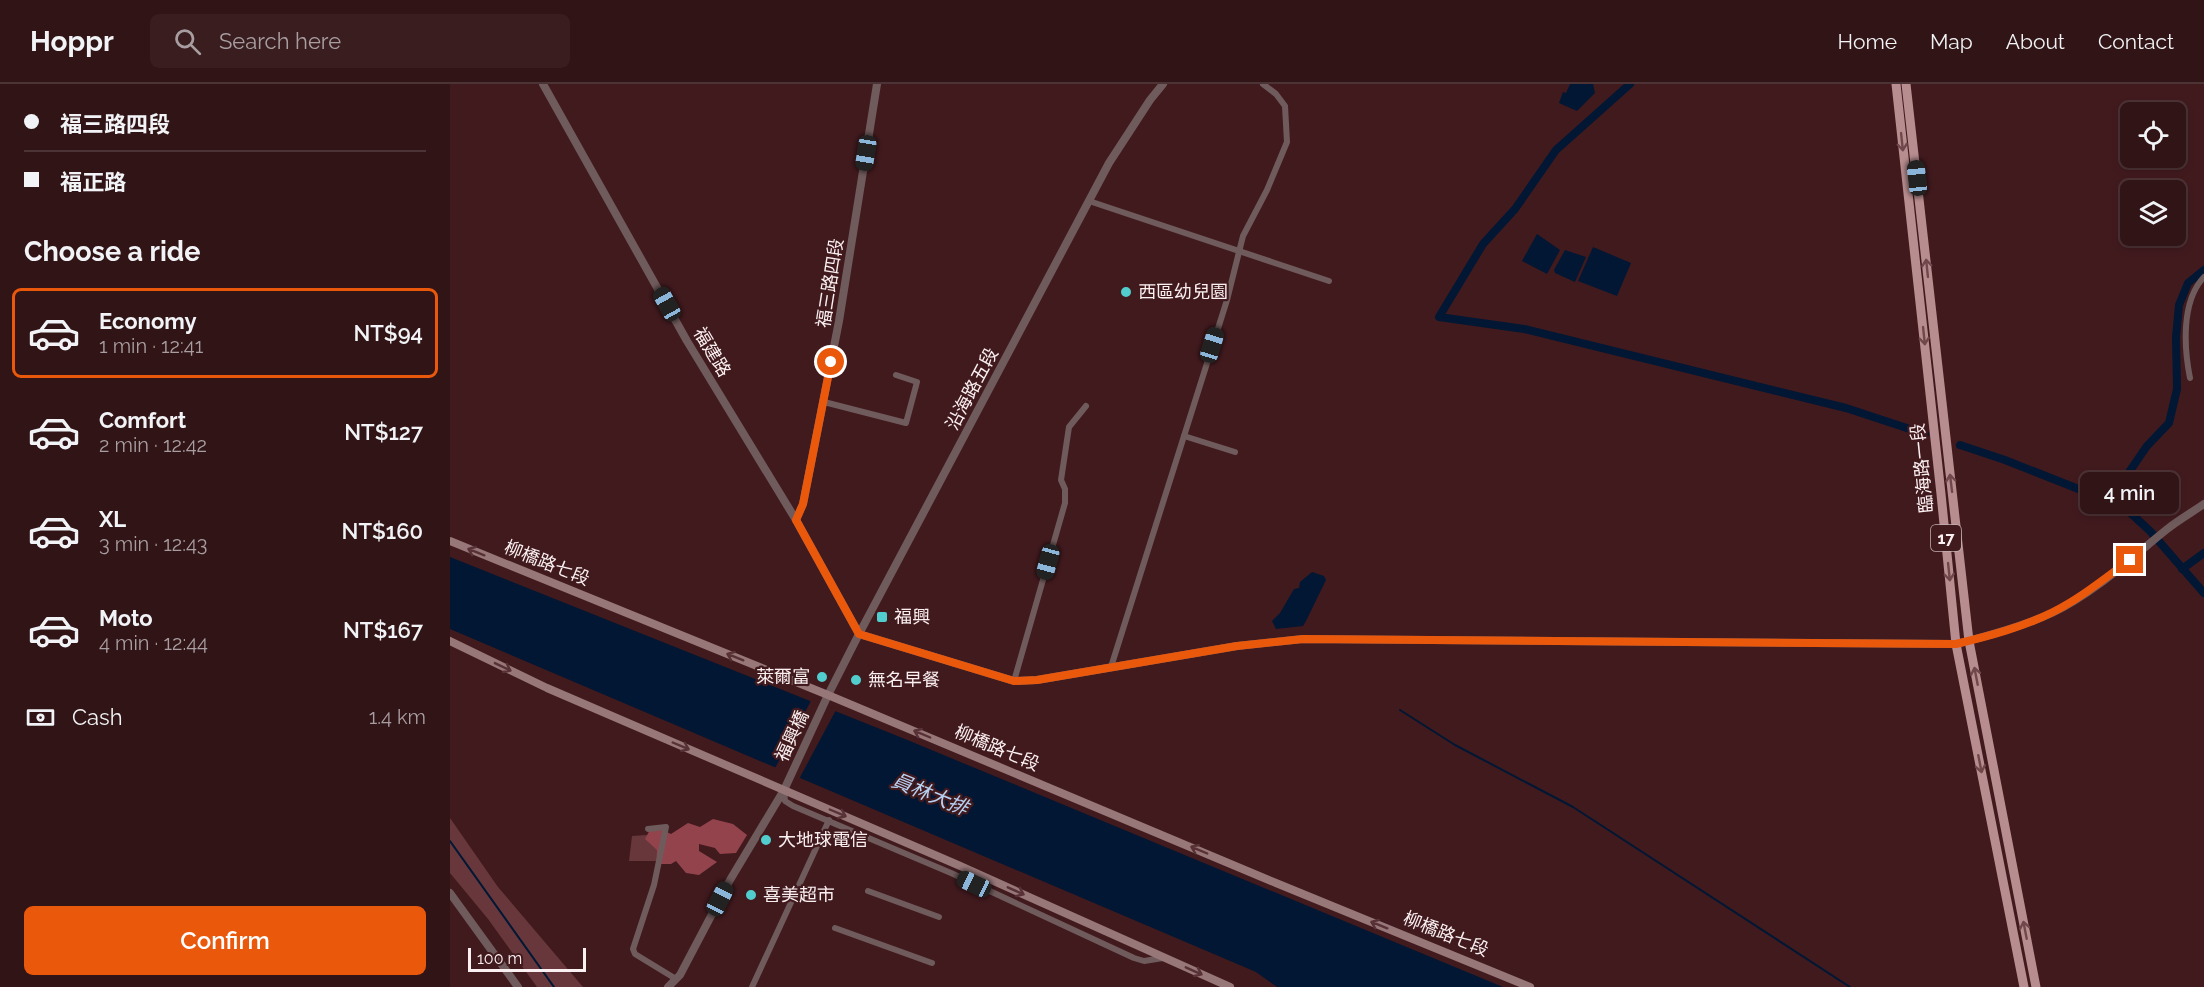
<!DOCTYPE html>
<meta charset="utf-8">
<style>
:root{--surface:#311416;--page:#391d1f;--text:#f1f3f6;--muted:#a89ea1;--line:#4c3335;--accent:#ea580c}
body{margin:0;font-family:Raleway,"Noto Sans TC",sans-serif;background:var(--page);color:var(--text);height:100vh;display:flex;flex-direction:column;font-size:22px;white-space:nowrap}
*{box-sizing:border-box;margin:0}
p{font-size:20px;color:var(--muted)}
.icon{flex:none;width:33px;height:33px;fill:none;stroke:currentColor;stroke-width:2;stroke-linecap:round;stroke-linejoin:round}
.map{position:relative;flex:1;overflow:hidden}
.details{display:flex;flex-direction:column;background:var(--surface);width:450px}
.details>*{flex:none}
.hud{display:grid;align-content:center;height:132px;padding:0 24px;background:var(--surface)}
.controls{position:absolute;left:1670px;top:18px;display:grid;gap:12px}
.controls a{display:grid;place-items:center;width:66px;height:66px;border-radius:9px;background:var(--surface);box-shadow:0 3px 9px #0003,0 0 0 2px var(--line);font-size:30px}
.scale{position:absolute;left:18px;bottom:15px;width:118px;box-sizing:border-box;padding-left:6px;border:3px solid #fbf0f1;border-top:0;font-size:16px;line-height:21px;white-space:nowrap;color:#fbf0f1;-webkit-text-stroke:4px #411a1e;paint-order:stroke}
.end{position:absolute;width:27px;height:27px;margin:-14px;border:8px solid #ea580c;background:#fff;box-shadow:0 0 0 3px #fff}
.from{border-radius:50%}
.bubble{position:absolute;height:42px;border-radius:9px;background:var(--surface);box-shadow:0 3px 9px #0003,0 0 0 2px var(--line);font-size:20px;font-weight:600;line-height:42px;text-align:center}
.car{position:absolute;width:18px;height:36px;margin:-18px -9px;border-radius:8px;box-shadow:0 0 4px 2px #0007;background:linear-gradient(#222 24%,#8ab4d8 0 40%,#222 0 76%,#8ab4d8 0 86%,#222 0)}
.hud b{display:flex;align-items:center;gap:21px;height:57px;font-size:22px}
.hud b+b{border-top:2px solid var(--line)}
.hud i{width:15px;height:15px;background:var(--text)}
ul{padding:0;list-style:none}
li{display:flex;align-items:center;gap:18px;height:90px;margin:0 12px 9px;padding:0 12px;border:3px solid transparent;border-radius:9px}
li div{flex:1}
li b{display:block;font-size:22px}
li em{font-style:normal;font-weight:600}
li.current{border-color:var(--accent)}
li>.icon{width:54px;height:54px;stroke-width:1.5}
h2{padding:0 24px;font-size:27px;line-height:72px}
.pay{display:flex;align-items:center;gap:15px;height:66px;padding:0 24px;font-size:22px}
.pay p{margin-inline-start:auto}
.primary-button{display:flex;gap:12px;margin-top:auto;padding:12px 24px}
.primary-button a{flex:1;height:69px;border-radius:9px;background:var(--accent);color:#fff;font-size:24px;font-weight:600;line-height:69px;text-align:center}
header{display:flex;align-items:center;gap:36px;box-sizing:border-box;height:84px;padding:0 30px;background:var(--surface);border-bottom:2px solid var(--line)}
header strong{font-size:28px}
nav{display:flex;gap:33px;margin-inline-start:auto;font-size:21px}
.search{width:420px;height:54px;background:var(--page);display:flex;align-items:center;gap:15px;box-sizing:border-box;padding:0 21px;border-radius:9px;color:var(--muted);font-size:22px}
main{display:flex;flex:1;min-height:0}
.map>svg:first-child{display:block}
.green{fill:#67373b}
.forest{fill:#93434c}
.water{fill:#011734}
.pier{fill:#411a1e}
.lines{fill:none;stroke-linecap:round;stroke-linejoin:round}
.stream{stroke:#011734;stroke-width:2}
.canal{stroke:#011734;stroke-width:8}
.minor{stroke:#705b5c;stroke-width:6}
.tertiary{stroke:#705b5c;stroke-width:8}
.secondary{stroke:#987779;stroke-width:8}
.primary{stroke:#b78d8f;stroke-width:9}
.oneway{stroke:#70484b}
.oneway2{stroke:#573135}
.route{stroke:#ea580c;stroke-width:8}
.poi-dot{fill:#52cdcd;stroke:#411a1e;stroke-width:2}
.labels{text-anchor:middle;stroke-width:4.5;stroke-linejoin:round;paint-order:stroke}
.shield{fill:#411a1e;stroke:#c3b0b2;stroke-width:1.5}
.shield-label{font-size:16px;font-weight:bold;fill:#fbf0f1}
.street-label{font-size:18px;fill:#fbf0f1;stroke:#411a1e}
.poi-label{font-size:18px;fill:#fbf0f1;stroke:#411a1e;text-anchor:start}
.water-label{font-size:20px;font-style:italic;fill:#b7d1f3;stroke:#411a1e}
</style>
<header>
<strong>Hoppr</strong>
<div class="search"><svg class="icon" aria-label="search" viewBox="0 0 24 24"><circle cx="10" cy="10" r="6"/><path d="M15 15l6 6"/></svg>Search here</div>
<nav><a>Home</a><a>Map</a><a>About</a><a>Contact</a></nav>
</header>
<main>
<section class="details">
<div class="hud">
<b><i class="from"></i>福三路四段</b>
<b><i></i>福正路</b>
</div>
<h2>Choose a ride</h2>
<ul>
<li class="current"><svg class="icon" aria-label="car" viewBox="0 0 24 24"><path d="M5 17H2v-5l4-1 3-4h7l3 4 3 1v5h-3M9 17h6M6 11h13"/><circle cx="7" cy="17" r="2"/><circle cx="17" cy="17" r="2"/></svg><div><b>Economy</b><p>1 min · 12:41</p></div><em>NT$94</em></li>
<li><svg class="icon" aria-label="car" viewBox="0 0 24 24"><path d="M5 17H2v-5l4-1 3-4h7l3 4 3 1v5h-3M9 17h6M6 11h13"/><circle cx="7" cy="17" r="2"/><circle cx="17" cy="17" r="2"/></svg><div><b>Comfort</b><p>2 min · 12:42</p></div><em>NT$127</em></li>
<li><svg class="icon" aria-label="car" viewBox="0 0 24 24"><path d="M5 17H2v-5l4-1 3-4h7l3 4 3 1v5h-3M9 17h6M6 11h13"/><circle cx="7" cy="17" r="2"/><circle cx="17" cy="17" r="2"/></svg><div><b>XL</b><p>3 min · 12:43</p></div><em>NT$160</em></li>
<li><svg class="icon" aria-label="car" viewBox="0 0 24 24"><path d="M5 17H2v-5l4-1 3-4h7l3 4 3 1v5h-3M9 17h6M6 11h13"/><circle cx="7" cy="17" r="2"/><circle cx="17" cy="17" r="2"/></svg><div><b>Moto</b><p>4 min · 12:44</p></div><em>NT$167</em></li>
</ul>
<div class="pay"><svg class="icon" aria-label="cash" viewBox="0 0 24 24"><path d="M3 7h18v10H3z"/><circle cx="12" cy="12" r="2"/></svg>Cash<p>1.4 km</p></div>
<div class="primary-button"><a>Confirm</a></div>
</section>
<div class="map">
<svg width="1754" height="903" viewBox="0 0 1754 903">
<rect width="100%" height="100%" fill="#411a1e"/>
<g class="green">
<polygon points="0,734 48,803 133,903 87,903 38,835 0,789"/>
<polygon points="210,750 206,777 179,777 182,752"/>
</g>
<polygon class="forest" points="263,735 283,740 297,751 286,769 270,770 265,764 249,760 249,767 267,778 249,791 236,789 226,777 221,780 206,780 207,766 195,755 202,742 221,750 238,739 250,743"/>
<g class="water">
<polygon points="1120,0 1143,0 1145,9 1127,27 1109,19 1113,8 1116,9"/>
<polygon points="1087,150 1110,166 1097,190 1072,177"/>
<polygon points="1143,163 1181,179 1167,212 1128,197"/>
<polygon points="1115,166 1136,173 1125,198 1105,189 1104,186"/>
<polygon points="0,473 455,655 1053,903 827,903 806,888 0,545"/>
<polygon points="862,488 874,492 876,496 856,537 853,542 826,545 822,537 830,529 844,505 849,504 850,498"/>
</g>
<polygon class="pier" points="362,615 386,626 348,697 324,686"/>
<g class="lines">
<g class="stream">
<polyline points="950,626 1005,661 1123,723 1400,903"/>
<polyline points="0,757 104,903"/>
</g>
<g class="canal">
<polyline points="1180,0 1106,66 1065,125 1033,160 989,233 1074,245 1396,324 1475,350"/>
<polyline points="1510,361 1555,376 1674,423 1700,447 1754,509"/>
<polyline points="1661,418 1664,410 1697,362 1719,339 1727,305 1726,253 1729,221 1738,199 1754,186"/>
<polyline points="1732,485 1754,469"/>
</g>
<g class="minor">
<polyline points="639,117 879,197"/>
<path d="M1740 294C1734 264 1731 217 1754 193"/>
<polyline points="374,318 456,339 467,298 446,291"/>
<polyline points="734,352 785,368"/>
<polyline points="661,583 777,216 793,152 817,106 837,58 835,22 826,10 813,0"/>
<polyline points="564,597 615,419 615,405 611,396 619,343 636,322"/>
<polyline points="334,706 335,717 343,722 501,789 684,874 694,877 713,874"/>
<polyline points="198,745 216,743 204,801 183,865 185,870 226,895"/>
<polyline points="418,807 489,833"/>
<polyline points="385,844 482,879"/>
<polyline points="302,903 379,736"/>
</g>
<g class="tertiary">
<path d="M93 0 237 257 346 436 409 550 564 597 587 596 787 562 853 555 1506 560C1538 552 1572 543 1602 529 1644 509 1680 475 1716 446 1728 436 1741 429 1754 420"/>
<polyline points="346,436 353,420 389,237 427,0"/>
<polyline points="0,809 68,903"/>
<polyline points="218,903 230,891 280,796 334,706 378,611 409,550 659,79 700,16 713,0"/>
</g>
<g class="secondary">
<polyline points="0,457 378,611 826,799 1080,903"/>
<polyline points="0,557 97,604 508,781 780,903"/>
</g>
<g class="primary">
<polyline points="1446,0 1491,410 1506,560 1574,903"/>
<polyline points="1456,0 1519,557 1586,903"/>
</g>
</g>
<defs><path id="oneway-shaft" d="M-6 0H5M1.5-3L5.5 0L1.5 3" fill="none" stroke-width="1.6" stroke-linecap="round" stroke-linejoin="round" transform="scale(1.5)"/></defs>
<g class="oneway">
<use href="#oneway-shaft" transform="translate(1452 58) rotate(84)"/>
<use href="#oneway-shaft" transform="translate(1477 184) rotate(-96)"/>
<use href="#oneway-shaft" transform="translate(1474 252) rotate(84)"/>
<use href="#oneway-shaft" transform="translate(1501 399) rotate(-97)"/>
<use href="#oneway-shaft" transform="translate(1499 488) rotate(84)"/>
<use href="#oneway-shaft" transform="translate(1526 592) rotate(-101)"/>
<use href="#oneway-shaft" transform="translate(1530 680) rotate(79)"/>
<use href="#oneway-shaft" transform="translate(1575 846) rotate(-101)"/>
</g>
<g class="oneway2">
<use href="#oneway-shaft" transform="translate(26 468) rotate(-158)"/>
<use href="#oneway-shaft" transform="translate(285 573) rotate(-158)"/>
<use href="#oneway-shaft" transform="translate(53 583) rotate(26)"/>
<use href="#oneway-shaft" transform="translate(472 650) rotate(-157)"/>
<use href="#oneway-shaft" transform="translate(231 662) rotate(23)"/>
<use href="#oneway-shaft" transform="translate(388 729) rotate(23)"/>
<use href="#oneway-shaft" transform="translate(749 766) rotate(-157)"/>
<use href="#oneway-shaft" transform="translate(566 807) rotate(24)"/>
<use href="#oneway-shaft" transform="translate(929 841) rotate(-158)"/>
<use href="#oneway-shaft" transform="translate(744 887) rotate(24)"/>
</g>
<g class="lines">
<path class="route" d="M381 278 353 420 346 436 409 550 564 597 587 596 787 562 853 555 1506 560C1539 552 1573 543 1603 528 1631 514 1655 494 1680 476"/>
</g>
<g class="poi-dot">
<circle cx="676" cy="208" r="6"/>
<rect x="426" y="527" width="12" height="12" rx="3"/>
<circle cx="372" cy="593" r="6"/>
<circle cx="406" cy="596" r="6"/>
<circle cx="316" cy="756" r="6"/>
<circle cx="301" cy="811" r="6"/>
</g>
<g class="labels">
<rect class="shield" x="1481" y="441" width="30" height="26" rx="4.5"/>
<g class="shield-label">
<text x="1496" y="460">17</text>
</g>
<g class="street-label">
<text transform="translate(380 199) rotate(-81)" y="6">福三路四段</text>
<text transform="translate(262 268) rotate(59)" y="6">福建路</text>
<text transform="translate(522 305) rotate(-62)" y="6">沿海路五段</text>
<text transform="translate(1472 384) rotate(-96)" y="6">臨海路一段</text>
<text transform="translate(97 479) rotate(22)" y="6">柳橋路七段</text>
<text transform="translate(342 652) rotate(-65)" y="6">福興橋</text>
<text transform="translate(547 664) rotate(23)" y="6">柳橋路七段</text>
<text transform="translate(996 850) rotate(22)" y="6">柳橋路七段</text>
</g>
<g class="poi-label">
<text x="688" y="214">西區幼兒園</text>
<text x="444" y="539">福興</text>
<text x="360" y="599" text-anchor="end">萊爾富</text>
<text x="418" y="602">無名早餐</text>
<text x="328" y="762">大地球電信</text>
<text x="313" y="817">喜美超市</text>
</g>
<g class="water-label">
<text transform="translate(480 710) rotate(22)" y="7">員林大排</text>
</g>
</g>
</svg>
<div class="controls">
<a><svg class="icon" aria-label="locate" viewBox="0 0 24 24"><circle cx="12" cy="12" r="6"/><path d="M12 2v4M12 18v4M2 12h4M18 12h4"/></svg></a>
<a><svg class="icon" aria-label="layers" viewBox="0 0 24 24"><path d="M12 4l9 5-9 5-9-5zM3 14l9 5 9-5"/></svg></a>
</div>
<div class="scale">100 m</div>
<i class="end from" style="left:381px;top:278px"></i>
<i class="end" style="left:1680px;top:476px"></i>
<div class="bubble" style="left:1630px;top:388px;width:99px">4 min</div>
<i class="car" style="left:416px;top:69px;rotate:189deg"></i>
<i class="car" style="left:1467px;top:94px;rotate:354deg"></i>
<i class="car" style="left:217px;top:220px;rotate:331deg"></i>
<i class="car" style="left:762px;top:261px;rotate:17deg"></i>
<i class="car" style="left:598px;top:478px;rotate:195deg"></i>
<i class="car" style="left:524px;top:800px;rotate:295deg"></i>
<i class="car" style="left:270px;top:815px;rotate:27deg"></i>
</div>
</main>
